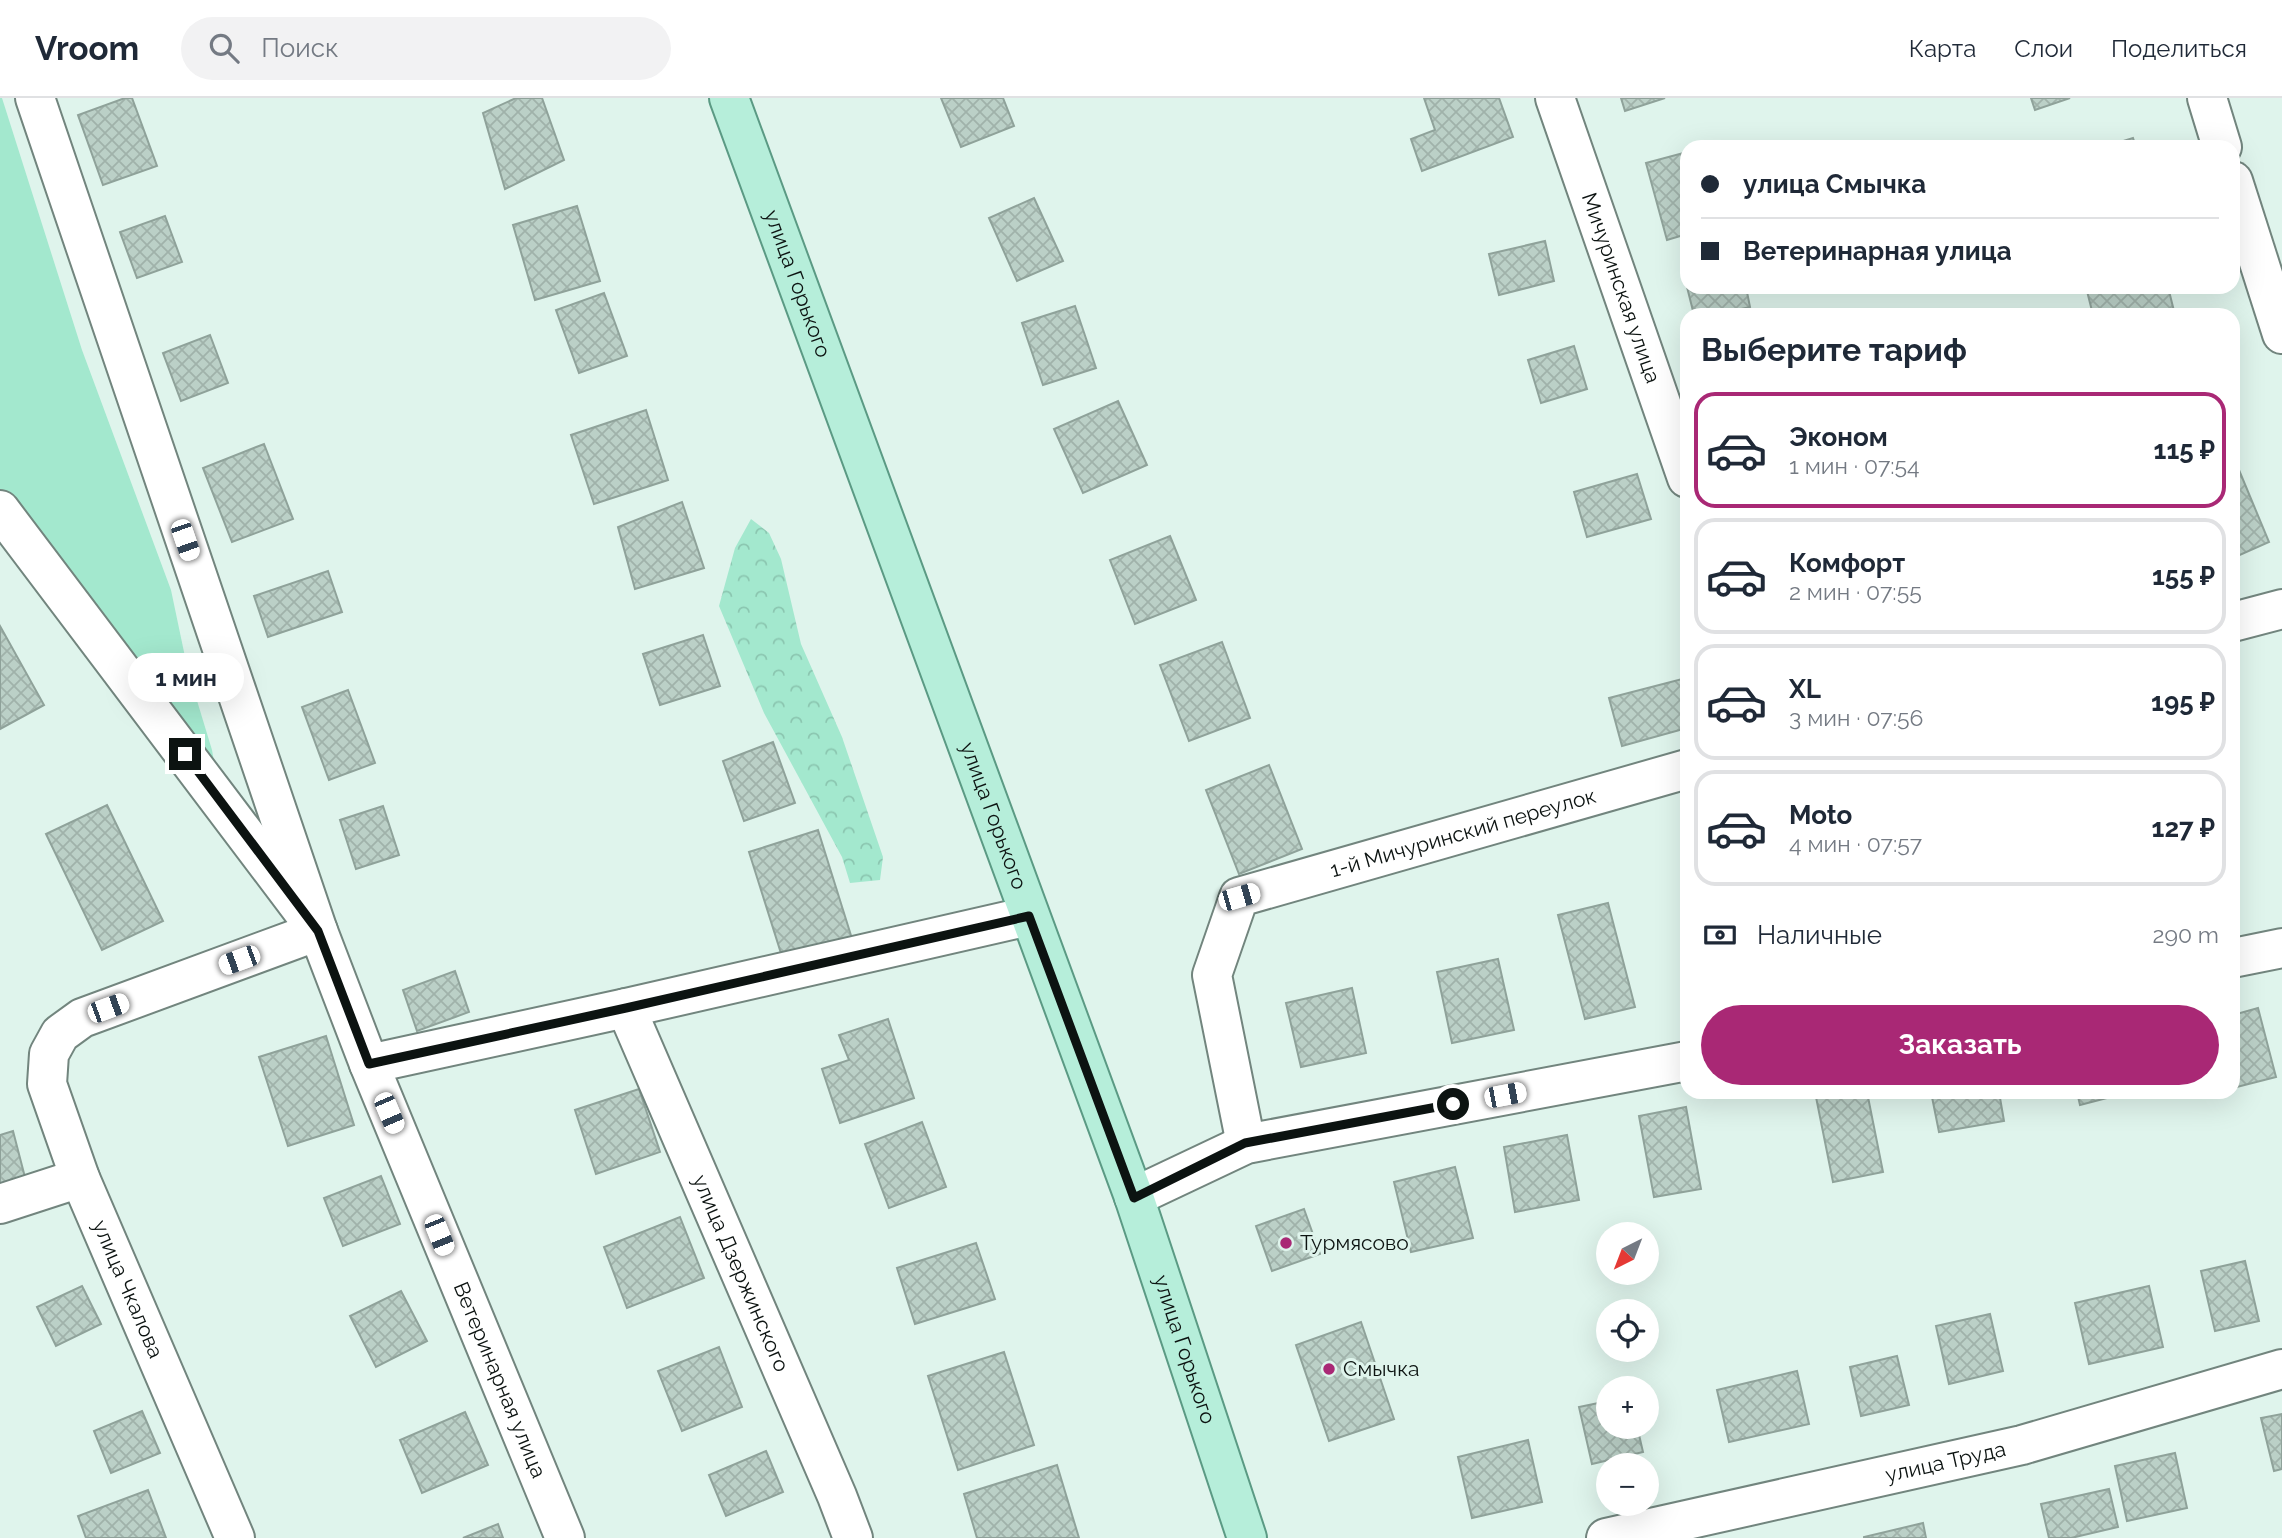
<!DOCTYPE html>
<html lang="ru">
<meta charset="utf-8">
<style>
:root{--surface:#fff;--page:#f2f2f3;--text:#1f2937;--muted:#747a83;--line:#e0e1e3;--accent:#a92875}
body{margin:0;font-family:Raleway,sans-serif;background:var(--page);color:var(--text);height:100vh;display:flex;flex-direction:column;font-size:26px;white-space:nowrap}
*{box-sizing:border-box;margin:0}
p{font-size:23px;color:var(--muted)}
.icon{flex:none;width:38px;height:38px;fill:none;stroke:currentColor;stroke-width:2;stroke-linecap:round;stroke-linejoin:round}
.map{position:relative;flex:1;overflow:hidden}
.side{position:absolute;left:1680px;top:210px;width:560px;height:791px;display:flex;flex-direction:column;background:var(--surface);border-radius:21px;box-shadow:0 7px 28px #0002}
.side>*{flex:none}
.guide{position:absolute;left:1680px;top:42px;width:560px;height:154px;border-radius:21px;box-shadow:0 7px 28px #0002;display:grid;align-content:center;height:154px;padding:0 21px;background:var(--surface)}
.needle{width:46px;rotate:222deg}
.fabs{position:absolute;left:1596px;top:1124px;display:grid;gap:14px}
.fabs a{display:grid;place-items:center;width:63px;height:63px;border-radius:50%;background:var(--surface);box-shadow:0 7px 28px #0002;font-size:35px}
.end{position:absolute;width:32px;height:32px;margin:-16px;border:9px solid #0c1311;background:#fff;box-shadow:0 0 0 4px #fff}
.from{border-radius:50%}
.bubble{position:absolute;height:49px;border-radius:24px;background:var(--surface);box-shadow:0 7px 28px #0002;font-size:23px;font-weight:700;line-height:49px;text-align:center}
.car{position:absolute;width:21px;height:42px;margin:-21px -10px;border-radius:9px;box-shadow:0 0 5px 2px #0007;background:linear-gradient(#fff 24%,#345 0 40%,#fff 0 76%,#345 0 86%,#fff 0)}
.guide b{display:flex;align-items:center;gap:24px;height:66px;font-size:26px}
.guide b+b{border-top:2px solid var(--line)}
.guide i{width:18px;height:18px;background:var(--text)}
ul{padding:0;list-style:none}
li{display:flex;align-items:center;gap:21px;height:116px;margin:0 14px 10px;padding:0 7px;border:4px solid var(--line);border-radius:21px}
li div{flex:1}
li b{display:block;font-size:26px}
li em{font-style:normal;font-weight:700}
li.selected{border-color:var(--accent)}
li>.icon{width:63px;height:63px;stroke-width:1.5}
h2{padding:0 21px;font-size:32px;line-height:84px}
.pay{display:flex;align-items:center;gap:18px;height:77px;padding:0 21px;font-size:26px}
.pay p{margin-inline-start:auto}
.action{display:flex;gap:14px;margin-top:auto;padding:14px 21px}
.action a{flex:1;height:80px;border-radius:42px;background:var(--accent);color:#fff;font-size:28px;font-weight:700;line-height:80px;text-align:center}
header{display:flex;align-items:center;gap:42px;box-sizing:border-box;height:98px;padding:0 35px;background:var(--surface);border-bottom:2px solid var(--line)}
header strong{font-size:33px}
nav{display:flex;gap:38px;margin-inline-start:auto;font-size:24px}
.search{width:490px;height:63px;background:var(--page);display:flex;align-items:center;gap:18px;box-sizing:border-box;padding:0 24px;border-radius:38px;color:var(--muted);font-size:26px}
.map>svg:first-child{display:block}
.green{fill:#a3e8ce}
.forest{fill:url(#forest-crowns)}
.building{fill:url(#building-cross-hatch);stroke:#8fa29a;stroke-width:2}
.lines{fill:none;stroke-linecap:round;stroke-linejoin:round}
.minor-casing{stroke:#72857e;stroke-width:42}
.major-casing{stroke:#5b9a84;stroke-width:42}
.minor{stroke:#fff;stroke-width:38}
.major{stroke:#b6eeda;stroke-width:38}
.route{stroke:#0c1311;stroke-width:9}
.poi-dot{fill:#a92875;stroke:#dff4ec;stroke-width:2.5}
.labels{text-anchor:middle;stroke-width:6;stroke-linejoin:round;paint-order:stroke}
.street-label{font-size:21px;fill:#0c1311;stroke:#dff4ec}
.poi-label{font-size:21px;fill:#0c1311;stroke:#dff4ec;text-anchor:start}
</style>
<header>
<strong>Vroom</strong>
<div class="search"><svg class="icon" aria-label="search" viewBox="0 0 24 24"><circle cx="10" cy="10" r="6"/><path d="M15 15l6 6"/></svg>Поиск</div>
<nav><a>Карта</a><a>Слои</a><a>Поделиться</a></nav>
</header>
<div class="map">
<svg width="2282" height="1440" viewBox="0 0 2282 1440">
<defs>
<pattern id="forest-crowns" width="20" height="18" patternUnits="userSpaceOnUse" patternTransform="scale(1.75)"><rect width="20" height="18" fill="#a3e8ce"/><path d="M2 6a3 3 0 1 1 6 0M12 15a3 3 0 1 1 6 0" fill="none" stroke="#8bc6b0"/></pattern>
<pattern id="building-cross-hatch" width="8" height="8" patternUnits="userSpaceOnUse" patternTransform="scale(1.75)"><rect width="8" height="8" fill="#bbd0c7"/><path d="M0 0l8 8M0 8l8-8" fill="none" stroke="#a0b2aa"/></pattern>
</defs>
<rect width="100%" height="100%" fill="#dff4ec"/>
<polygon class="green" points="0,0 2,0 82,252 171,492 188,573 212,652 221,703 0,404"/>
<polygon class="forest" points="751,421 769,435 781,461 801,546 842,639 883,759 880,782 850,785 842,759 764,615 719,508 735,450"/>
<g class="building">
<polygon points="125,0 132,0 157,68 103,87 78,17"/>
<polygon points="516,0 542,0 564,62 505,91 483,15"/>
<polygon points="941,0 1003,0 1014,28 961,49"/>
<polygon points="1424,0 1499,0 1513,39 1422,73 1411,41 1435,32"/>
<polygon points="1621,0 1665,0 1625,13"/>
<polygon points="2031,0 2070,0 2035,12"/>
<polygon points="2133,40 2136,49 2104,49"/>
<polygon points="1687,54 1687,136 1667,142 1646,65"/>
<polygon points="1034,100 1063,163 1017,183 989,120"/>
<polygon points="577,108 600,183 535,202 513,127"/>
<polygon points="165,118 182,164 137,180 120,134"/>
<polygon points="1545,143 1554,183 1499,197 1489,156"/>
<polygon points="1687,189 1746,189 1750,209 1715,217 1694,217"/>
<polygon points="2086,189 2168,189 2175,217 2093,217"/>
<polygon points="604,195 627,258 579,275 556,212"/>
<polygon points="1075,208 1096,270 1043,287 1022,225"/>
<polygon points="210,237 228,285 181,303 163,255"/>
<polygon points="1574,248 1587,291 1541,305 1528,262"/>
<polygon points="1118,303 1147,367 1083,395 1054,331"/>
<polygon points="646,312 668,382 594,406 571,337"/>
<polygon points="264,346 293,421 232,444 203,370"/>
<polygon points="2234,360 2269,444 2233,460 2233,361"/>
<polygon points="1637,376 1651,421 1587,439 1574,394"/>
<polygon points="682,404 704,470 635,491 618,429"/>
<polygon points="1170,438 1196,502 1135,526 1110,462"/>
<polygon points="328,473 342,514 268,539 254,498"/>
<polygon points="0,528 44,607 0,631"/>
<polygon points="703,537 720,588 660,607 643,556"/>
<polygon points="1222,544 1250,620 1189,643 1160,567"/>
<polygon points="1686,580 1687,630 1622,648 1609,600"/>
<polygon points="348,592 375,665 329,682 302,609"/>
<polygon points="773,644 795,705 744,723 723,663"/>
<polygon points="1269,667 1302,751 1239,776 1206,692"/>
<polygon points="107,707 163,823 102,852 46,736"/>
<polygon points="383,708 399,757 356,771 340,722"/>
<polygon points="818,732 854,847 785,868 749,754"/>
<polygon points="1608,805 1635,909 1585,921 1558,817"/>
<polygon points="1498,861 1514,932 1452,945 1437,874"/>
<polygon points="455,873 469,914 417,933 403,892"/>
<polygon points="1352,890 1366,955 1301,969 1286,905"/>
<polygon points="2258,910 2276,979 2233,990 2233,917"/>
<polygon points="888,921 914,1000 840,1025 822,971 849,962 839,937"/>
<polygon points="326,938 354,1027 288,1048 259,959"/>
<polygon points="639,991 660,1054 596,1076 575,1012"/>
<polygon points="1815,994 1867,994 1883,1074 1833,1084"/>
<polygon points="1931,994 1999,994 2004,1023 1939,1034"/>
<polygon points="2077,994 2130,994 2080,1007"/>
<polygon points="1686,1009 1701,1091 1654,1099 1639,1018"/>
<polygon points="922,1024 946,1089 889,1110 865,1046"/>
<polygon points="13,1033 27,1087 0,1094 0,1037"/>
<polygon points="1567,1037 1579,1102 1515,1114 1504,1049"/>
<polygon points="1455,1069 1473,1140 1411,1154 1394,1084"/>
<polygon points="381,1078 400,1126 343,1148 324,1100"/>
<polygon points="1304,1111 1320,1156 1272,1173 1256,1128"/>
<polygon points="680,1119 704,1180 627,1210 604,1149"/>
<polygon points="976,1145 995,1201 915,1226 897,1170"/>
<polygon points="2245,1163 2259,1223 2215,1233 2201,1173"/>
<polygon points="82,1188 101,1226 56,1248 37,1209"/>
<polygon points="2149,1188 2163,1249 2089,1266 2075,1205"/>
<polygon points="401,1193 427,1243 376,1269 350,1218"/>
<polygon points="1990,1216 2003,1273 1949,1286 1936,1228"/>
<polygon points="1361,1224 1394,1321 1329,1343 1296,1247"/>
<polygon points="719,1249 742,1309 682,1333 658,1273"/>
<polygon points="1004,1254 1034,1347 958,1372 928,1278"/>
<polygon points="1897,1258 1909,1307 1861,1318 1850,1269"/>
<polygon points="1797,1273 1809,1326 1729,1344 1717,1292"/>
<polygon points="1608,1303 1608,1328 1637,1328 1643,1354 1592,1366 1579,1309"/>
<polygon points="142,1313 160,1355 111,1375 94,1333"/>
<polygon points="465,1314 488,1367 422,1395 400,1342"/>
<polygon points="2282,1316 2282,1371 2274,1373 2261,1320"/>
<polygon points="1528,1342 1542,1404 1472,1420 1458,1359"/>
<polygon points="766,1353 783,1394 726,1418 709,1377"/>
<polygon points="2175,1355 2187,1410 2127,1423 2115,1368"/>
<polygon points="1057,1367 1079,1440 977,1440 964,1396"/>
<polygon points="2109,1391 2118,1429 2071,1440 2049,1440 2041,1406"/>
<polygon points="148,1392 166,1440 86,1440 78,1418"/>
<polygon points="1923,1425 1926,1440 1864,1440 1864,1439"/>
<polygon points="498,1426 503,1440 463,1440"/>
</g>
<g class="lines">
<g class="minor-casing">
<g id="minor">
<path id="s1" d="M35 0 318 833 82 920 60 936 49 956 47 986 80 1080 235 1440"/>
<path id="s2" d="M1555 0 1687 380"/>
<polyline points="2207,0 2222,49"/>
<polyline points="2233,83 2282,236"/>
<path id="s3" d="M0 412 318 833 369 966 565 1440"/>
<polyline points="2233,524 2282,511"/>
<polyline points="2233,860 2282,850"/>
<path id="s4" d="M626 910 837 1398 853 1440"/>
<polyline points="369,966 626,910 1029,818"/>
<path id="s5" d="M1246 1046 1212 877 1239 799 1687 671"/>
<polyline points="1134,1099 1246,1046 1687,963"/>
<polyline points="0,1106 80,1080"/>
<path id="s6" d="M1606 1440 2022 1347 2282 1271"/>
</g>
</g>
<g class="major-casing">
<g id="major">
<path id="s7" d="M729 0 1134 1099 1247 1440"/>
</g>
</g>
<use href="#minor" class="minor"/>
<use href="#major" class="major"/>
</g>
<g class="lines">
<polyline class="route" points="185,656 318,833 369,966 626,910 1029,818 1134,1100 1245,1045 1453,1006"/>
</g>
<g class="poi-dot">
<circle cx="1286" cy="1145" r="7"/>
<circle cx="1329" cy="1271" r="7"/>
</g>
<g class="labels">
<g class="street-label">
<text dy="7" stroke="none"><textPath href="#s7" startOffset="198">улица Горького</textPath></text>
<text dy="7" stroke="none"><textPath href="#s2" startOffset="201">Мичуринская улица</textPath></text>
<text dy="7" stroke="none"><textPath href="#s7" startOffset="765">улица Горького</textPath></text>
<text dy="7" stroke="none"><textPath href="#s5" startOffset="488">1-й Мичуринский переулок</textPath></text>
<text dy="7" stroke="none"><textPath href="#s4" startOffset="289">улица Дзержинского</textPath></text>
<text dy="7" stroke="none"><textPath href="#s1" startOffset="1432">улица Чкалова</textPath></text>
<text dy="7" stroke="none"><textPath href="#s7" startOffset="1332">улица Горького</textPath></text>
<text dy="7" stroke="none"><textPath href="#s3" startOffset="1012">Ветеринарная улица</textPath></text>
<text dy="7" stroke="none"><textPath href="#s6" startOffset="348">улица Труда</textPath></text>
</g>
<g class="poi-label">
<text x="1300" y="1152">Турмясово</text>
<text x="1343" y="1278">Смычка</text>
</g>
</g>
</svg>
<div class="fabs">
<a><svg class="needle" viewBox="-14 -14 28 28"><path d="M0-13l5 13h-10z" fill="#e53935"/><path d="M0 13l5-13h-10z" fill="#747a83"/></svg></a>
<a><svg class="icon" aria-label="locate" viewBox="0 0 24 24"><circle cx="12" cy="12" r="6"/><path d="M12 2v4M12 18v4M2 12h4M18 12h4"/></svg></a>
<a>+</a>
<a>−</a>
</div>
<i class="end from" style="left:1453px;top:1006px"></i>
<i class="end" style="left:185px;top:656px"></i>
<div class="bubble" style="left:128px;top:555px;width:116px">1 мин</div>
<i class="car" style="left:185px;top:442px;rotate:161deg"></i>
<i class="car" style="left:1239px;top:799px;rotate:74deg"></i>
<i class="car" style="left:239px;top:862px;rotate:250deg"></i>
<i class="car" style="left:108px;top:910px;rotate:70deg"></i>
<i class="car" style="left:1505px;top:997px;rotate:79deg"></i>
<i class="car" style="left:389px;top:1015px;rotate:157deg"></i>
<i class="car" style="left:439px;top:1137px;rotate:158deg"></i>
<div class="guide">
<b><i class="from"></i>улица Смычка</b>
<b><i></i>Ветеринарная улица</b>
</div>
<section class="side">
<h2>Выберите тариф</h2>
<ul>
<li class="selected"><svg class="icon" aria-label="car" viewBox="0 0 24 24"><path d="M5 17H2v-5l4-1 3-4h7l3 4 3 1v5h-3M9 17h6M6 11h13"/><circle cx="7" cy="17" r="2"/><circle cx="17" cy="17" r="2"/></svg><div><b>Эконом</b><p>1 мин · 07:54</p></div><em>115 ₽</em></li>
<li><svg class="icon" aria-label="car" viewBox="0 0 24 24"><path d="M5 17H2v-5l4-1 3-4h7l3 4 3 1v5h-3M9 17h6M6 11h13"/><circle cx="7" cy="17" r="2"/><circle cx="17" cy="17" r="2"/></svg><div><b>Комфорт</b><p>2 мин · 07:55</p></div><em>155 ₽</em></li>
<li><svg class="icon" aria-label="car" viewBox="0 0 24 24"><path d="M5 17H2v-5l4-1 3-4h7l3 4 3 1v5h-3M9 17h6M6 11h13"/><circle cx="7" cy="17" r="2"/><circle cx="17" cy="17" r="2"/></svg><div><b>XL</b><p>3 мин · 07:56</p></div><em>195 ₽</em></li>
<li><svg class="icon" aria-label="car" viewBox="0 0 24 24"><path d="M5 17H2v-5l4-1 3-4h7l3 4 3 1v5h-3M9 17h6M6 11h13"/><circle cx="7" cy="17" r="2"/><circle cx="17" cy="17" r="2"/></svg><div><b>Moto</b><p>4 мин · 07:57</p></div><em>127 ₽</em></li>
</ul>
<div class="pay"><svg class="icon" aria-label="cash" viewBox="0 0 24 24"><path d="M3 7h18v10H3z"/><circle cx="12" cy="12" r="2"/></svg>Наличные<p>290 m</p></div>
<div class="action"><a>Заказать</a></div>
</section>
</div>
